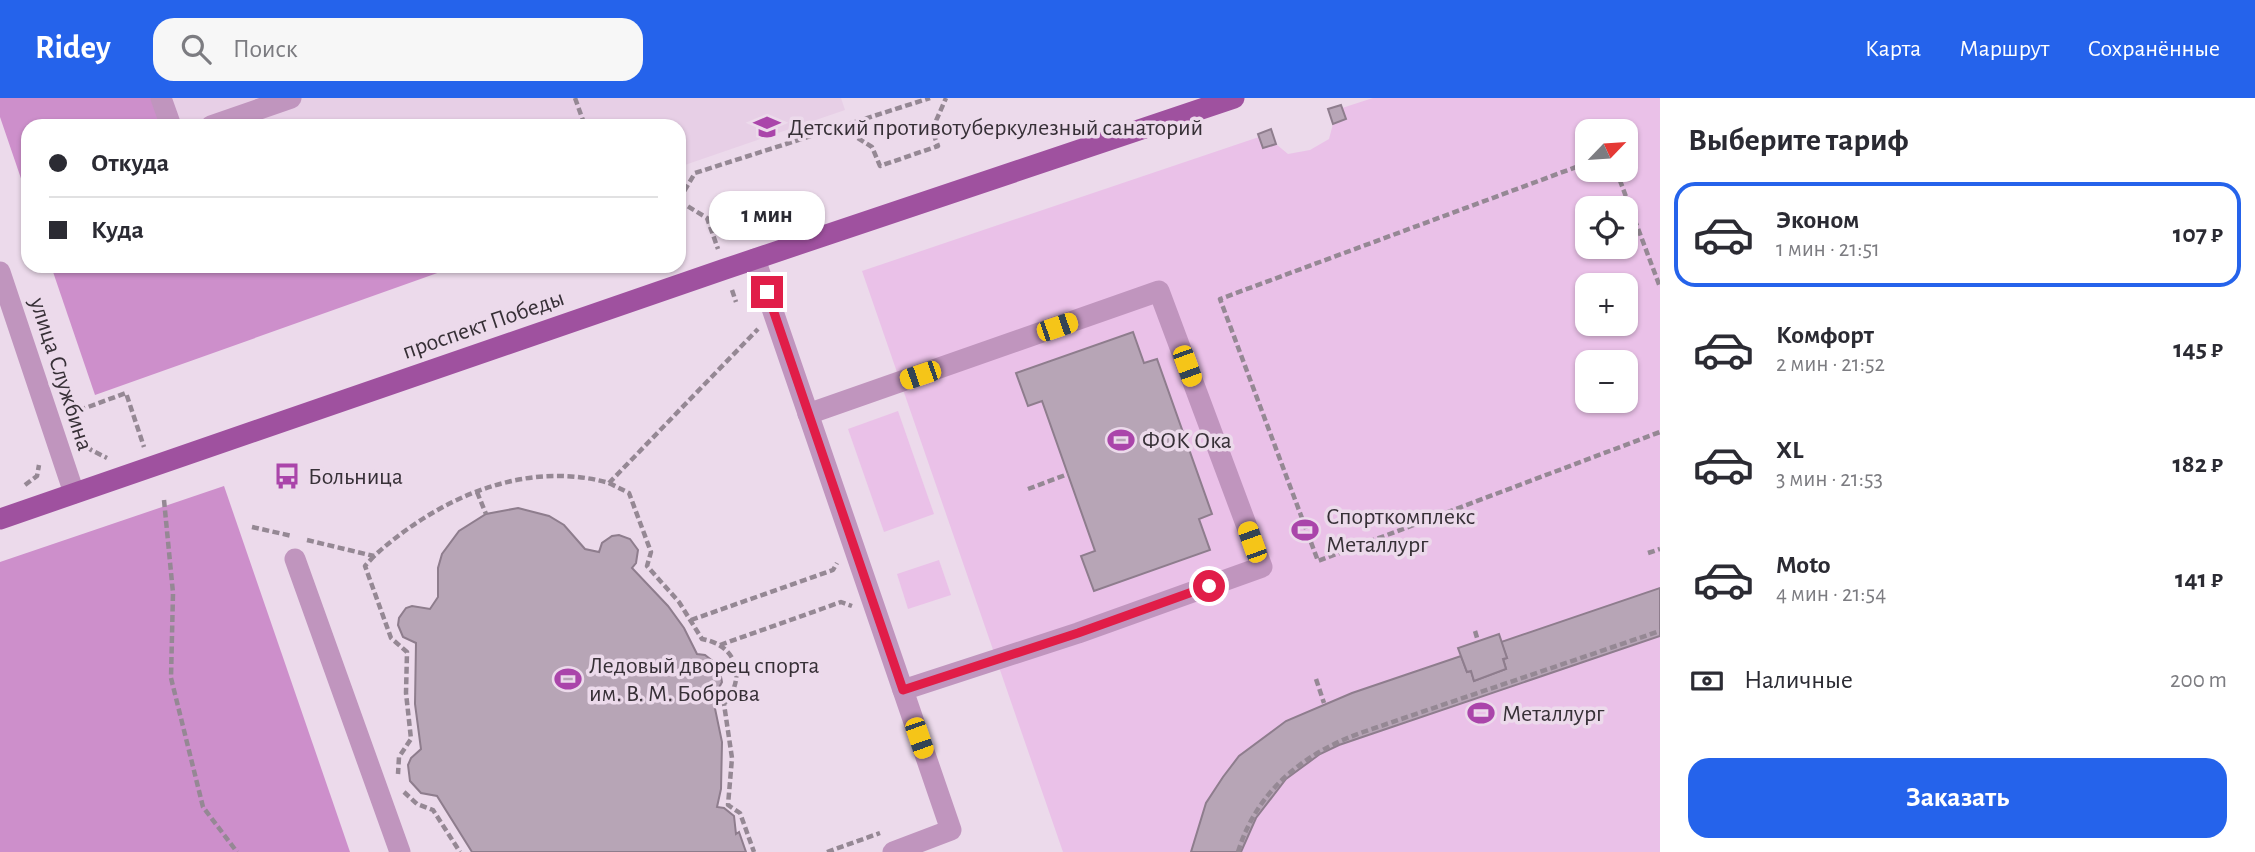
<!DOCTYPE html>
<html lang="ru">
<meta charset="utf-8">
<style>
:root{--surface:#fff;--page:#f7f7f7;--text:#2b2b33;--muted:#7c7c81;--line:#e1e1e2;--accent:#2563eb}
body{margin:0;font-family:"Alegreya Sans",sans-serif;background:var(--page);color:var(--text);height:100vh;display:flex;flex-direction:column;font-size:26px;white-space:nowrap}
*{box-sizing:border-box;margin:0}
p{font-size:23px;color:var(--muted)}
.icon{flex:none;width:38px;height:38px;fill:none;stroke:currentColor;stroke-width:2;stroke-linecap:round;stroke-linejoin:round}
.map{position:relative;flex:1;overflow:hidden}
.sheet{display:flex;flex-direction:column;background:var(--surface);width:595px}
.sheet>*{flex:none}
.guide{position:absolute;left:21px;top:21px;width:665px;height:154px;border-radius:21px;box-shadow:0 2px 5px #0004;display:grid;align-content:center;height:154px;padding:0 28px;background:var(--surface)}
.needle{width:46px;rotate:65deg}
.tools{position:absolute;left:1575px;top:21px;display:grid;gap:14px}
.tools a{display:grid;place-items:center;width:63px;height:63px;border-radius:14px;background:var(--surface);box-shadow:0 2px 5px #0004;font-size:35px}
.end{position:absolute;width:32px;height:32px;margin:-16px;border:9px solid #e11d48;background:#fff;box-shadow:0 0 0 4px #fff}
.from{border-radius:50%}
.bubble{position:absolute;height:49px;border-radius:21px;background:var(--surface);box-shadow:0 2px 5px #0004;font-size:23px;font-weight:700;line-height:49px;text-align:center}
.car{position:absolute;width:21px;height:42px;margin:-21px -10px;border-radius:9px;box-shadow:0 0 5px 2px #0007;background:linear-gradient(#f5c518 24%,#345 0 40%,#f5c518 0 76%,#345 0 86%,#f5c518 0)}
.guide b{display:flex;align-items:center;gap:24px;height:66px;font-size:26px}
.guide b+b{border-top:2px solid var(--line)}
.guide i{width:18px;height:18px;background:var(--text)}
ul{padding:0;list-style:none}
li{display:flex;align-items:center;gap:21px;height:105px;margin:0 14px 10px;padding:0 14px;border:4px solid transparent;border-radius:21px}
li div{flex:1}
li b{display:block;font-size:26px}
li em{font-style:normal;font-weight:700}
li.current{border-color:var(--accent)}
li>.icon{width:63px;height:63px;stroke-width:1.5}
h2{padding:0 28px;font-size:32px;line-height:84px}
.pay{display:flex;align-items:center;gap:18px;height:77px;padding:0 28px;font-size:26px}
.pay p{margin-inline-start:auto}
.primary-button{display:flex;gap:14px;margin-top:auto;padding:14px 28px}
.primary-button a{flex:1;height:80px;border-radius:21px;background:var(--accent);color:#fff;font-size:28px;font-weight:700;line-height:80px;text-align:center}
header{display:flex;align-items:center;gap:42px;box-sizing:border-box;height:98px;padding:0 35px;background:var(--accent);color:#fff}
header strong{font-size:33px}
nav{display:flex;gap:38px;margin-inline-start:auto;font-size:24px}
.search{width:490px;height:63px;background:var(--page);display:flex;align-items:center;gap:18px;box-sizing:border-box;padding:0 24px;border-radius:21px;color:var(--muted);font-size:26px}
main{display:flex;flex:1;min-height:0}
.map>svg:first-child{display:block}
.built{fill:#e7cfe6}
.green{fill:#eac1e8;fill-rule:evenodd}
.forest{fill:#cd8fcb}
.building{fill:#b7a5b6;stroke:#8e7d8d;stroke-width:2}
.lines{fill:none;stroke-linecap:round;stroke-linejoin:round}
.path{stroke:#958894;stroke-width:4.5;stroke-dasharray:7 3.5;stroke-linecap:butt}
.minor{stroke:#c095be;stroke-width:21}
.major{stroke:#9f519f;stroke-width:21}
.route{stroke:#e11d48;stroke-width:9}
.labels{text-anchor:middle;stroke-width:7;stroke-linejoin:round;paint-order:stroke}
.poi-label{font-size:24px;fill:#373037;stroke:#ecdaeb;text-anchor:start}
.street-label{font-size:24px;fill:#373037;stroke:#ecdaeb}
</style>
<header>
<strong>Ridey</strong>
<div class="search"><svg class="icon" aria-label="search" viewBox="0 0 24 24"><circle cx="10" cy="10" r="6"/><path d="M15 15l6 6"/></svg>Поиск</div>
<nav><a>Карта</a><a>Маршрут</a><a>Сохранённые</a></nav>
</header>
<main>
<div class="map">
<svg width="1660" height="754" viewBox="0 0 1660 754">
<rect width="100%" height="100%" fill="#ecdaeb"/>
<polygon class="built" points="57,0 841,0 845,12 679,69 679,28 67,28"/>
<g class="green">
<path d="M1373 0H1660V754H1063L862 173 1259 39 1263 50 1276 46 1288 56 1310 52 1329 41 1333 26 1346 21 1342 10ZM1587 33H1626V72H1587ZM1587 110H1626V149H1587ZM1587 187H1626V226H1587ZM1587 264H1626V303H1587Z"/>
<polygon points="898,313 934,416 884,434 848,331"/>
<polygon points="939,462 951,497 908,511 897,476"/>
</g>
<g class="forest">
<polygon points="0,0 162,0 182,28 28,28 28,101 0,19"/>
<polygon points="51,168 457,168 95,297"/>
<polygon points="224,388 350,754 0,754 0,464"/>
</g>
<g class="building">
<polygon points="1341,7 1346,21 1333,26 1328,11"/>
<polygon points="1271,31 1276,46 1263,50 1258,36"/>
<polygon points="1133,234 1144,265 1157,261 1212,416 1199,421 1210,452 1094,493 1081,458 1095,453 1042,303 1028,308 1016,275"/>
<polygon points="518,410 549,418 564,427 585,451 599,454 602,445 612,438 619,437 630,441 638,452 636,465 632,470 668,508 684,530 697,556 705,557 719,568 722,584 713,601 722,644 721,691 717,709 724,710 734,718 736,736 739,734 746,754 472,754 437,698 421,695 410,683 408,667 411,660 421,651 415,606 416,545 403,539 398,527 399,520 406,510 412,508 430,511 438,499 438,470 442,456 459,433 486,416"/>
<polygon points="1660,490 1660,538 1339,647 1320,656 1286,681 1256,720 1241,754 1191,754 1206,705 1223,679 1239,658 1286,623 1352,595 1461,558 1467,574 1471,573 1474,583 1506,571 1503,561 1507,560 1501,544"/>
<polygon points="1499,536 1507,560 1503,561 1506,571 1474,583 1471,573 1467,574 1458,550"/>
</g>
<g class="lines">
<g class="path">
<polyline points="575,0 585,28"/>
<polyline points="840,29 872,49 880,68 938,48 932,32 946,0"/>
<polyline points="1587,65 1220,201 1318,463 1660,334"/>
<polyline points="1616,72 1660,189"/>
<polyline points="679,102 695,75 930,0"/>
<polyline points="679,103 707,120 718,151"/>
<polyline points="732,192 736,204"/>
<polyline points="69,316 126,295 144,349"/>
<polyline points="80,340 91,352 107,360"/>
<path d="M609 385 629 395 651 454 647 468 679 504 702 541C737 547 747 580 724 606L732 660 728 707 740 715 754 754"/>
<polyline points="25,387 37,378 39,367"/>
<polyline points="1028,391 1068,376"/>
<polyline points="477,394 486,416"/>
<polyline points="164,402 173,495 171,580 203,709 237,754"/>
<polyline points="252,429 292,438"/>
<path d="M307 442 374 458C437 401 524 361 609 385L758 231"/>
<polyline points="1648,455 1660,451"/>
<polyline points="374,458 365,468 391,540 407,554 406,595 411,641 399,659 398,676"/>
<polyline points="691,522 833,472 837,465"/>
<polyline points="1475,533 1478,543"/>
<polyline points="720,547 841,504 852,508"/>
<polyline points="1316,581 1324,605"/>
<polyline points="404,694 417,706 433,712 460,754"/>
<polyline points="827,754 880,735"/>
<path d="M1238 754C1257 692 1304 655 1363 634L1660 533"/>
</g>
<g class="minor">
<polyline points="161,0 171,28"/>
<polyline points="211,28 291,0"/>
<polyline points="755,161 951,732 893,754"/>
<polyline points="0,174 74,395"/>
<polyline points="808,316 1159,193 1262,469 1078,535 903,592"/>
<polyline points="295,461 400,754"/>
</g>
<polyline class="major" points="0,421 725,171 1234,0"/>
</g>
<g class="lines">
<polyline class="route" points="767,194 903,592 1078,535 1209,488"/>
</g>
<defs>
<g id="school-bare" transform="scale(2.1)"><path d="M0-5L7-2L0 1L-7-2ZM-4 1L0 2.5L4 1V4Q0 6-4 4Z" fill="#aa45aa" stroke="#ecdaeb" stroke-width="2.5" paint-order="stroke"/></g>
<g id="stadium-bare" transform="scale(2.1)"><path d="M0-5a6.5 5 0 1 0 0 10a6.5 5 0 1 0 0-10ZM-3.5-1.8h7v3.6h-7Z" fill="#aa45aa" stroke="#ecdaeb" stroke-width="2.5" paint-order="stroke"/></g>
<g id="bus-bare" transform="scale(2.1)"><path d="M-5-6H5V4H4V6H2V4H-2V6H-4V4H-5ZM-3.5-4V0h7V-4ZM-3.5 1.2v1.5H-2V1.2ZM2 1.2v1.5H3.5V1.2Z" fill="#aa45aa" stroke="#ecdaeb" stroke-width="2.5" paint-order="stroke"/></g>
</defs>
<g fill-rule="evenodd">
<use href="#school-bare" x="767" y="29"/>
<use href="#stadium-bare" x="1121" y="342"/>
<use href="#bus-bare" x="287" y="378"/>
<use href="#stadium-bare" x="1305" y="432"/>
<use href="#stadium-bare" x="568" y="581"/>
<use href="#stadium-bare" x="1481" y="615"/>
</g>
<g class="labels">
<g class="poi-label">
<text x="788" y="37">Детский противотуберкулезный санаторий</text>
<text x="1142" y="350">ФОК Ока</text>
<text x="308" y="386">Больница</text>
<text x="1326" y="426">Спорткомплекс<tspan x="1326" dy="28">Металлург</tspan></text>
<text x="589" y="575">Ледовый дворец спорта<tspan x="589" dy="28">им. В. М. Боброва</tspan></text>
<text x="1502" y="623">Металлург</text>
</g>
<g class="street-label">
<text transform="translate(483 226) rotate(-19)" y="8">проспект Победы</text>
<text transform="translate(62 276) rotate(72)" y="8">улица Службина</text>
</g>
</g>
</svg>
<div class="tools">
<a><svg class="needle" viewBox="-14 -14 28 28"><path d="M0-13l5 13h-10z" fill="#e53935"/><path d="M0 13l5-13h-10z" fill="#7c7c81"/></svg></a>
<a><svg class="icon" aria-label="locate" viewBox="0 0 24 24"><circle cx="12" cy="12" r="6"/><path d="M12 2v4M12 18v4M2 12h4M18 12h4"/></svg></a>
<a>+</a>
<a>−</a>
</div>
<i class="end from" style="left:1209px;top:488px"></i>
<i class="end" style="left:767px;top:194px"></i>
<div class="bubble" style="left:709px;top:93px;width:116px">1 мин</div>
<i class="car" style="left:1057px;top:229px;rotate:71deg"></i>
<i class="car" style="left:1187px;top:268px;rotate:160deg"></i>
<i class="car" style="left:920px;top:277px;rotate:251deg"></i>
<i class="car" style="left:1252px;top:444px;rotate:340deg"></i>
<i class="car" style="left:919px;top:640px;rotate:161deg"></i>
<div class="guide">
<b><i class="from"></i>Откуда</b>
<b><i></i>Куда</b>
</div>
</div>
<section class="sheet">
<h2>Выберите тариф</h2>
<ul>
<li class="current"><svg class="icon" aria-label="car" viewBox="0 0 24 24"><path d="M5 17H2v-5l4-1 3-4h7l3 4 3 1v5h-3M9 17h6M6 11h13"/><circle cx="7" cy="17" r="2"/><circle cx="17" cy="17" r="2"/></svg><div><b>Эконом</b><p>1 мин · 21:51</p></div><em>107 ₽</em></li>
<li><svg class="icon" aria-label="car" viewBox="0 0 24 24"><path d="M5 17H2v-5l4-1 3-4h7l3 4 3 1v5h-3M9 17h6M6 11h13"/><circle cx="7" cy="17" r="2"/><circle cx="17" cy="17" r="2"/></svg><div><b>Комфорт</b><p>2 мин · 21:52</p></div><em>145 ₽</em></li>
<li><svg class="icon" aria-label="car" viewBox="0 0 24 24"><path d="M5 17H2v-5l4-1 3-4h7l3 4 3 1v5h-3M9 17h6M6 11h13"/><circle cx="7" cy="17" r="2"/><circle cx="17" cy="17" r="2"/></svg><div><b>XL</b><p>3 мин · 21:53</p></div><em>182 ₽</em></li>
<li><svg class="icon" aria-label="car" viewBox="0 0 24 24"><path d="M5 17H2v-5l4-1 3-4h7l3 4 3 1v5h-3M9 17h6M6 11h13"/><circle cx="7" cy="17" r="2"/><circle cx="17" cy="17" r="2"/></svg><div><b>Moto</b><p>4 мин · 21:54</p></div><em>141 ₽</em></li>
</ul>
<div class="pay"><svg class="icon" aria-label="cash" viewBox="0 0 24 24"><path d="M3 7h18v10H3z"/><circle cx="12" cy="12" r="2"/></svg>Наличные<p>200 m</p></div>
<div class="primary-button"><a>Заказать</a></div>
</section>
</main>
